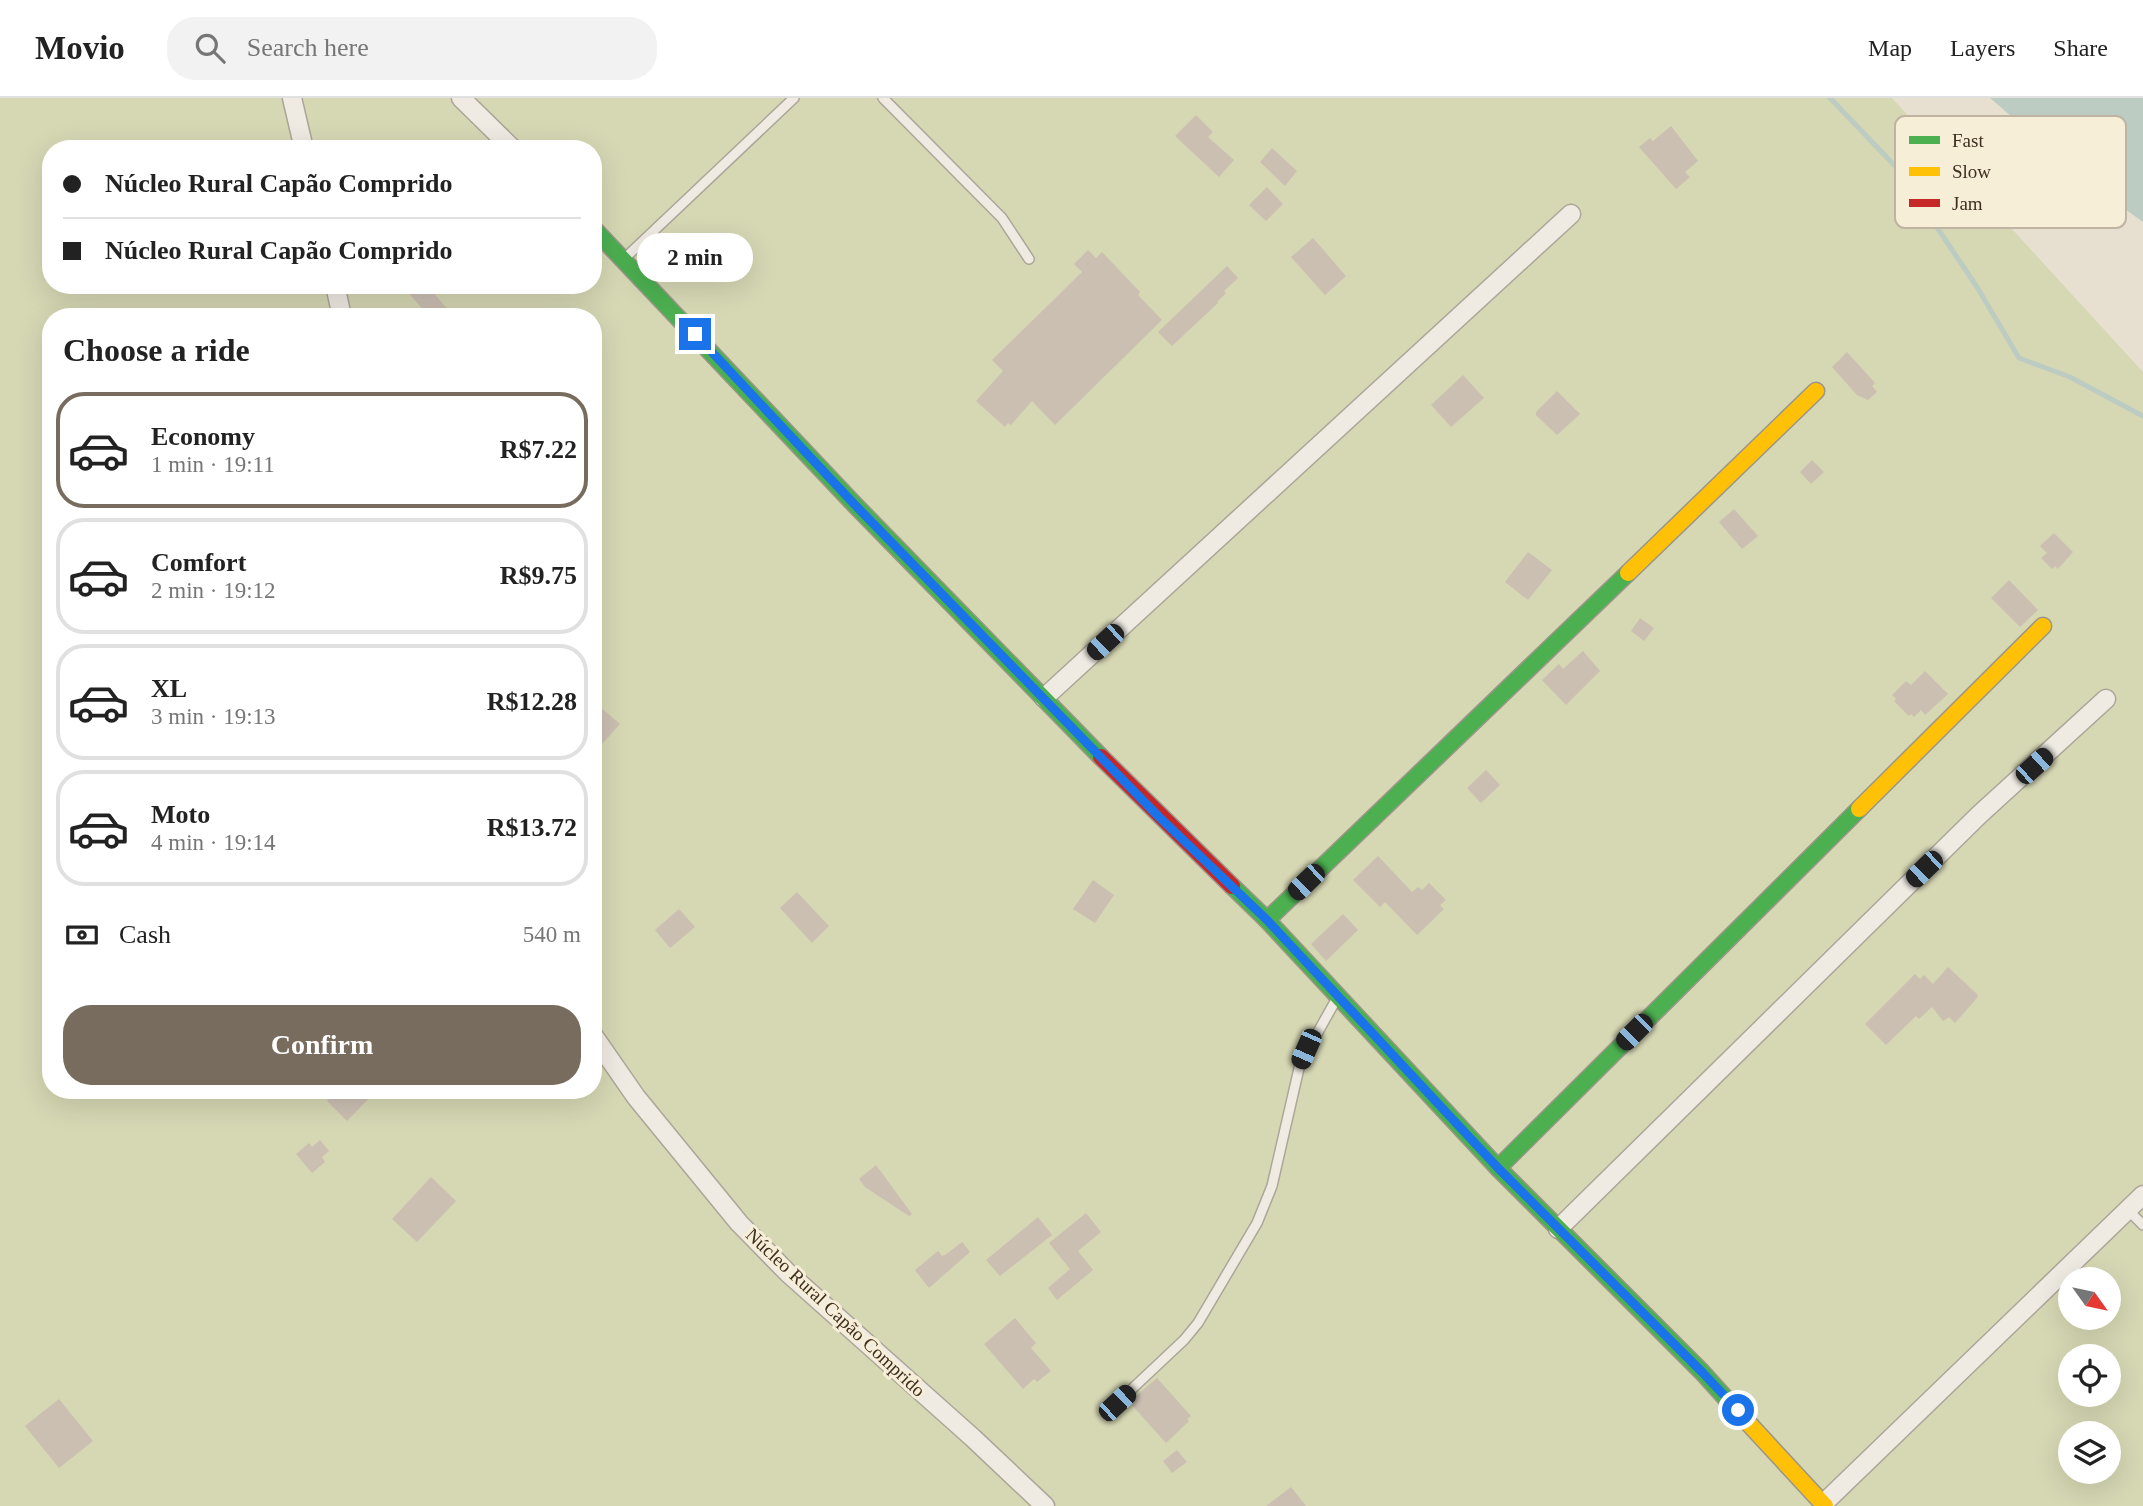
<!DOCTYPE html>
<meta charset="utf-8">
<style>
:root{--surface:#fff;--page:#f2f2f2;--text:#222;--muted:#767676;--line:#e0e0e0;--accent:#786c5e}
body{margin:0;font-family:Georgia,serif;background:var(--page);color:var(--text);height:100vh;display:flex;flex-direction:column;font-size:26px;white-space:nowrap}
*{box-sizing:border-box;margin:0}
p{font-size:23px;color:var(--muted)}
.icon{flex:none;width:38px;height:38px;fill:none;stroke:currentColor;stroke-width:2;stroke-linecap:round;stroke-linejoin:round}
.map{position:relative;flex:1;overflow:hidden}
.drawer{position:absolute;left:42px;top:210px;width:560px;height:791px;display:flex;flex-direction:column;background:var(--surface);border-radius:28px;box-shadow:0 7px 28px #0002}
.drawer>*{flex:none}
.banner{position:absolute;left:42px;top:42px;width:560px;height:154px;border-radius:28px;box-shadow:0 7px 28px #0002;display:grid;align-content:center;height:154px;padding:0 21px;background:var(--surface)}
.needle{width:46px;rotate:123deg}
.fabs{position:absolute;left:2058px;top:1169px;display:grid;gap:14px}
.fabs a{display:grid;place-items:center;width:63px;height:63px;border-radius:50%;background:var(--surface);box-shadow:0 7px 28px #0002;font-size:35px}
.end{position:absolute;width:32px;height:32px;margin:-16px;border:9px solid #1a73e8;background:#fff;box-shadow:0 0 0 4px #fff}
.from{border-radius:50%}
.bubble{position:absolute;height:49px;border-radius:24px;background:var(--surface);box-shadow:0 7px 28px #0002;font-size:23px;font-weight:700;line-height:49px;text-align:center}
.car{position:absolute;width:21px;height:42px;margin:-21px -10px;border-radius:9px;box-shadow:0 0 5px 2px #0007;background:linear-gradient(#222 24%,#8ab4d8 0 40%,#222 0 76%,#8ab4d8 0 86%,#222 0)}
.banner b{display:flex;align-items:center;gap:24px;height:66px;font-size:26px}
.banner b+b{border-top:2px solid var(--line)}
.banner i{width:18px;height:18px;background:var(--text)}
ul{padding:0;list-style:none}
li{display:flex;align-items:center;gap:21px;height:116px;margin:0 14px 10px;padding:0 7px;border:4px solid var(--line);border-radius:28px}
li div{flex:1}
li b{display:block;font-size:26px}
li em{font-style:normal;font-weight:700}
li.on{border-color:var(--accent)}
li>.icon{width:63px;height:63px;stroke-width:1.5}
h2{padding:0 21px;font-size:32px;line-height:84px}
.pay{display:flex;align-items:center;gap:18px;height:77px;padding:0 21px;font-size:26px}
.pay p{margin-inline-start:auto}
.primary-button{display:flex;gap:14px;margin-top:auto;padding:14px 21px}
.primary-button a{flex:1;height:80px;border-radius:28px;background:var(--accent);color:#fff;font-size:28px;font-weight:700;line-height:80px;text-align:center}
header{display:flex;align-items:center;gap:42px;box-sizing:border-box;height:98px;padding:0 35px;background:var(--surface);border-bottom:2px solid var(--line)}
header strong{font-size:33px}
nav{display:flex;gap:38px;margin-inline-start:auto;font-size:24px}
.search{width:490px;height:63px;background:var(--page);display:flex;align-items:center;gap:18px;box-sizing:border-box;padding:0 24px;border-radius:28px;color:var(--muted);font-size:26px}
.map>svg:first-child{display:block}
.green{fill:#d6d7b3;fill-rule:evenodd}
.water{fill:#bcccc2}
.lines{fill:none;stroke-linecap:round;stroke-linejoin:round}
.stream{stroke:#bcccc2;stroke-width:5}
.building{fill:#cbbfb2}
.lane-casing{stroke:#ada599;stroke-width:12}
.street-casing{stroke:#ada599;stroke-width:21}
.fast-casing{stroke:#9c958a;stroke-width:19}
.slow-casing{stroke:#9c958a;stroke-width:19}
.jam-casing{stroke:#9c958a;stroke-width:19}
.lane{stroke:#efebe3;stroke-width:9}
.street{stroke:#efebe3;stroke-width:18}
.fast{stroke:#4caf50;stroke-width:16}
.slow{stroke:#ffc107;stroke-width:16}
.jam{stroke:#c62828;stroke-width:16}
.route{stroke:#1a73e8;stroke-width:9}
.labels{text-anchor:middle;stroke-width:6;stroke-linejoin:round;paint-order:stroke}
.street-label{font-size:19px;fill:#3d2e20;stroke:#f7eed8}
.key{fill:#f7eed8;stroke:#bfb4a1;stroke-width:2}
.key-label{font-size:19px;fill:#3d2e20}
</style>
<header>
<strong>Movio</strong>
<div class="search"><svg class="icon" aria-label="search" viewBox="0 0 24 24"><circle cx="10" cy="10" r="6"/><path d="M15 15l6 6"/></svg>Search here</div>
<nav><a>Map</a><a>Layers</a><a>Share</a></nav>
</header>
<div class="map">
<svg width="2143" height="1408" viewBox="0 0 2143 1408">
<rect width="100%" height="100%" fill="#e7e0d1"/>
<path class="green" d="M0 0H1892L2143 274V1408H0ZM51 51H593V187H51ZM51 219H593V992H51ZM2070 1181H2109V1220H2070ZM2070 1258H2109V1297H2070ZM2070 1335H2109V1374H2070Z"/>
<polygon class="water" points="1990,0 2143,0 2143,124 2090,86"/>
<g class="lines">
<polyline class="stream" points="1830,0 1897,70 1977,189 2019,260 2070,279 2143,318"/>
</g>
<g class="building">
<polygon points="1196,17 1213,34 1208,39 1234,62 1219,79 1175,38"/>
<polygon points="1671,28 1698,63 1685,74 1690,79 1676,91 1639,49 1650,40 1653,43"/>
<polygon points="1272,50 1297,73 1285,88 1260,64"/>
<polygon points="1267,89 1283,106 1266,123 1249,107"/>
<polygon points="1313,140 1346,178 1325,197 1291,159"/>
<polygon points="1088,152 1096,160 1102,154 1140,194 1138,197 1162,222 1055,327 1032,303 1011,327 1008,325 1005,329 976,303 1003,273 992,262 1082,174 1074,166"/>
<polygon points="1227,168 1238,180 1224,193 1226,195 1217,204 1218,205 1172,248 1158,234"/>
<polygon points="402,187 427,187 454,219 429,219"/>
<polygon points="1847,254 1875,285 1872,288 1877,294 1868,302 1857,297 1832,269"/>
<polygon points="1463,277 1484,300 1451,329 1431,307"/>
<polygon points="1557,293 1580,316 1557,337 1536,317 1536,314"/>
<polygon points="1812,362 1824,374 1811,386 1800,374"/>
<polygon points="1734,411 1758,438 1742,451 1719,424"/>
<polygon points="2054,435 2073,454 2058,471 2055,468 2052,471 2041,460 2047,455 2040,448"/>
<polygon points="1528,454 1552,472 1528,502 1505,484"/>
<polygon points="2009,482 2038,512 2020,529 1991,500"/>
<polygon points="1640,520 1654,530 1644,543 1631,533"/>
<polygon points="1583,553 1600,573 1566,607 1542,582 1559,566 1563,571"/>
<polygon points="1925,573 1948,596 1925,617 1921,612 1914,619 1911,616 1909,618 1894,603 1896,601 1892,597 1906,583 1911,587"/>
<polygon points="593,603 620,626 593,656"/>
<polygon points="1486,672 1500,687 1481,705 1467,690"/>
<polygon points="1378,758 1412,794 1418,789 1422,792 1429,785 1446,802 1440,807 1444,811 1417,837 1385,804 1380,809 1353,782"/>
<polygon points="1093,782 1114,797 1095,825 1073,811"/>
<polygon points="797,794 829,828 812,845 780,810"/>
<polygon points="679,811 695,829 670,850 655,832"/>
<polygon points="1343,816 1358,832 1326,863 1311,846"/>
<polygon points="1948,869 1978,897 1977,900 1955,925 1949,919 1943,923 1932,909 1919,921 1916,918 1886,947 1865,926 1915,876 1920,881 1924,877 1933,886"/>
<polygon points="337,992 377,992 347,1023 327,1003"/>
<polygon points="320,1042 329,1053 322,1059 325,1064 312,1075 296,1056 309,1045 312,1049"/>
<polygon points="876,1067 912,1116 909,1118 865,1089 859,1081"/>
<polygon points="431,1079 456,1103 417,1144 392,1121"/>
<polygon points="1086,1115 1101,1134 1078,1153 1093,1172 1057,1202 1048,1190 1070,1171 1049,1145"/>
<polygon points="1038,1119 1052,1137 1000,1178 986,1162"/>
<polygon points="962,1144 970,1154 929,1190 915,1172 938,1153 942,1158 945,1157"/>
<polygon points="1015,1220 1036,1245 1031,1250 1051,1273 1037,1284 1034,1281 1023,1291 984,1246"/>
<polygon points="1157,1280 1191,1318 1187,1321 1189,1323 1166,1345 1129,1304"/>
<polygon points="59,1301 93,1343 59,1370 25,1328"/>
<polygon points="1177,1352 1187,1364 1172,1375 1163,1363"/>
<polygon points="1291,1389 1306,1408 1266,1408"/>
</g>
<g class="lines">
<g class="lane-casing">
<g id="lane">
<polyline points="883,0 1002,120 1029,161"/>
<polyline points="625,160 794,0"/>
<polyline points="2128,1112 2143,1127"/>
<polyline points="1117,1305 1184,1242 1198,1225 1257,1125 1272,1088 1300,966 1337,900"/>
</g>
</g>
<g class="street-casing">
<g id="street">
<polyline points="292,0 304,51"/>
<polyline points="461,0 513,51"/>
<polyline points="335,187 342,219"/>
<polyline points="1044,600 1571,116"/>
<polyline points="593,937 636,999 739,1125 788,1175 973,1340 1045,1408"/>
<polyline points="1558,1131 1979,717 2106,601"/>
<polyline points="1824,1405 2143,1097"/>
</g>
</g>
<g class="fast-casing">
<g id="fast">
<polyline points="593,130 855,407 1101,659"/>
<polyline points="1232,788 1267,822 1498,1070 1702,1274 1739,1315"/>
<polyline points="1267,822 1628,475"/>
<polyline points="1498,1070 1859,711"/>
</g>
</g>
<g class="slow-casing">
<g id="slow">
<polyline points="1628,475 1816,293"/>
<polyline points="1859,711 2043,528"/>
<polyline points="1739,1315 1825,1408"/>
</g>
</g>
<g class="jam-casing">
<polyline id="jam" points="1101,659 1232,788"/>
</g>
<use href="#lane" class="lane"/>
<use href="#street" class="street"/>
<use href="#fast" class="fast"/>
<use href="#slow" class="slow"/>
<use href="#jam" class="jam"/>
</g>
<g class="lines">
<polyline class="route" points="695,236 855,407 1158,718 1267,822 1498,1070 1702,1274 1738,1312"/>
</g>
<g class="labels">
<g class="street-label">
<text transform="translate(836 1214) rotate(43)" y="7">Núcleo Rural Capão Comprido</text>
</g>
</g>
<rect x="1895" y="18" width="231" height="112" rx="10" class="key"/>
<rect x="1909" y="38" width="31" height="8" fill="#4caf50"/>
<rect x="1909" y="69" width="31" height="9" fill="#ffc107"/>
<rect x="1909" y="101" width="31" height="8" fill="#c62828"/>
<g class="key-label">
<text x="1952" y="49">Fast</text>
<text x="1952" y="80">Slow</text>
<text x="1952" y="112">Jam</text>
</g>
</svg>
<div class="fabs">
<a><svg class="needle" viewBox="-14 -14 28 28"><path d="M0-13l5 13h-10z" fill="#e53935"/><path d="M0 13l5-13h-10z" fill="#767676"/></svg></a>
<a><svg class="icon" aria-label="locate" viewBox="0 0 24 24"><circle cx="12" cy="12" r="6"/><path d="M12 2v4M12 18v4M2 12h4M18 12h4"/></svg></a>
<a><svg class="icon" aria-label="layers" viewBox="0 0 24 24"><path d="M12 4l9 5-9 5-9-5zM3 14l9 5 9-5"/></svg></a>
</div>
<i class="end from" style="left:1738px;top:1312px"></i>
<i class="end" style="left:695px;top:236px"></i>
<div class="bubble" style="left:637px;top:135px;width:116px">2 min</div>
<i class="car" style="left:1105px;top:544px;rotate:227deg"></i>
<i class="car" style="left:2034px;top:668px;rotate:48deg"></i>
<i class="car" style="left:1924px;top:771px;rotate:226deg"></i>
<i class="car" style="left:1306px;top:784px;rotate:226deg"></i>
<i class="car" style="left:1634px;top:934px;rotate:225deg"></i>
<i class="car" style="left:1306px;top:951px;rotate:204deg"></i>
<i class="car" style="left:1117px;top:1305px;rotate:47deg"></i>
<div class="banner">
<b><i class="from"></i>Núcleo Rural Capão Comprido</b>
<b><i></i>Núcleo Rural Capão Comprido</b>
</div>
<section class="drawer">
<h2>Choose a ride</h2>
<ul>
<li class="on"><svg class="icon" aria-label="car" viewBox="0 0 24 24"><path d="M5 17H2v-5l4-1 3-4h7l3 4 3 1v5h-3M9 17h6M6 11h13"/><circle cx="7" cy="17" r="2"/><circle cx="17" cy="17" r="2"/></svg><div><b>Economy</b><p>1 min · 19:11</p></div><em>R$7.22</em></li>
<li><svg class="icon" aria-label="car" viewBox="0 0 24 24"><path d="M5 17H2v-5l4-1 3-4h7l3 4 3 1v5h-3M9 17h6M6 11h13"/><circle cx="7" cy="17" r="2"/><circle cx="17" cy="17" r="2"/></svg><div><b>Comfort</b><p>2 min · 19:12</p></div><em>R$9.75</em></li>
<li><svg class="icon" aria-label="car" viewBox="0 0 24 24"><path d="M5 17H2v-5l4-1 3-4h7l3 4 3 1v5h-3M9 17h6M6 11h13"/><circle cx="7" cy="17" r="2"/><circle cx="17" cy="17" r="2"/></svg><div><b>XL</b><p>3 min · 19:13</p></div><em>R$12.28</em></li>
<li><svg class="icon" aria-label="car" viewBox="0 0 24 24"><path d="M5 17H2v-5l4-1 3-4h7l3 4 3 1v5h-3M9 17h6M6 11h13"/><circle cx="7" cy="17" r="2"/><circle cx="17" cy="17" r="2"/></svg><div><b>Moto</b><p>4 min · 19:14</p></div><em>R$13.72</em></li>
</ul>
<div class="pay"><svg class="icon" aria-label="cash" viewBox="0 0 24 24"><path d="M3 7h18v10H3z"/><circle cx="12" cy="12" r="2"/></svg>Cash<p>540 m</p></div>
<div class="primary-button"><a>Confirm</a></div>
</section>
</div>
